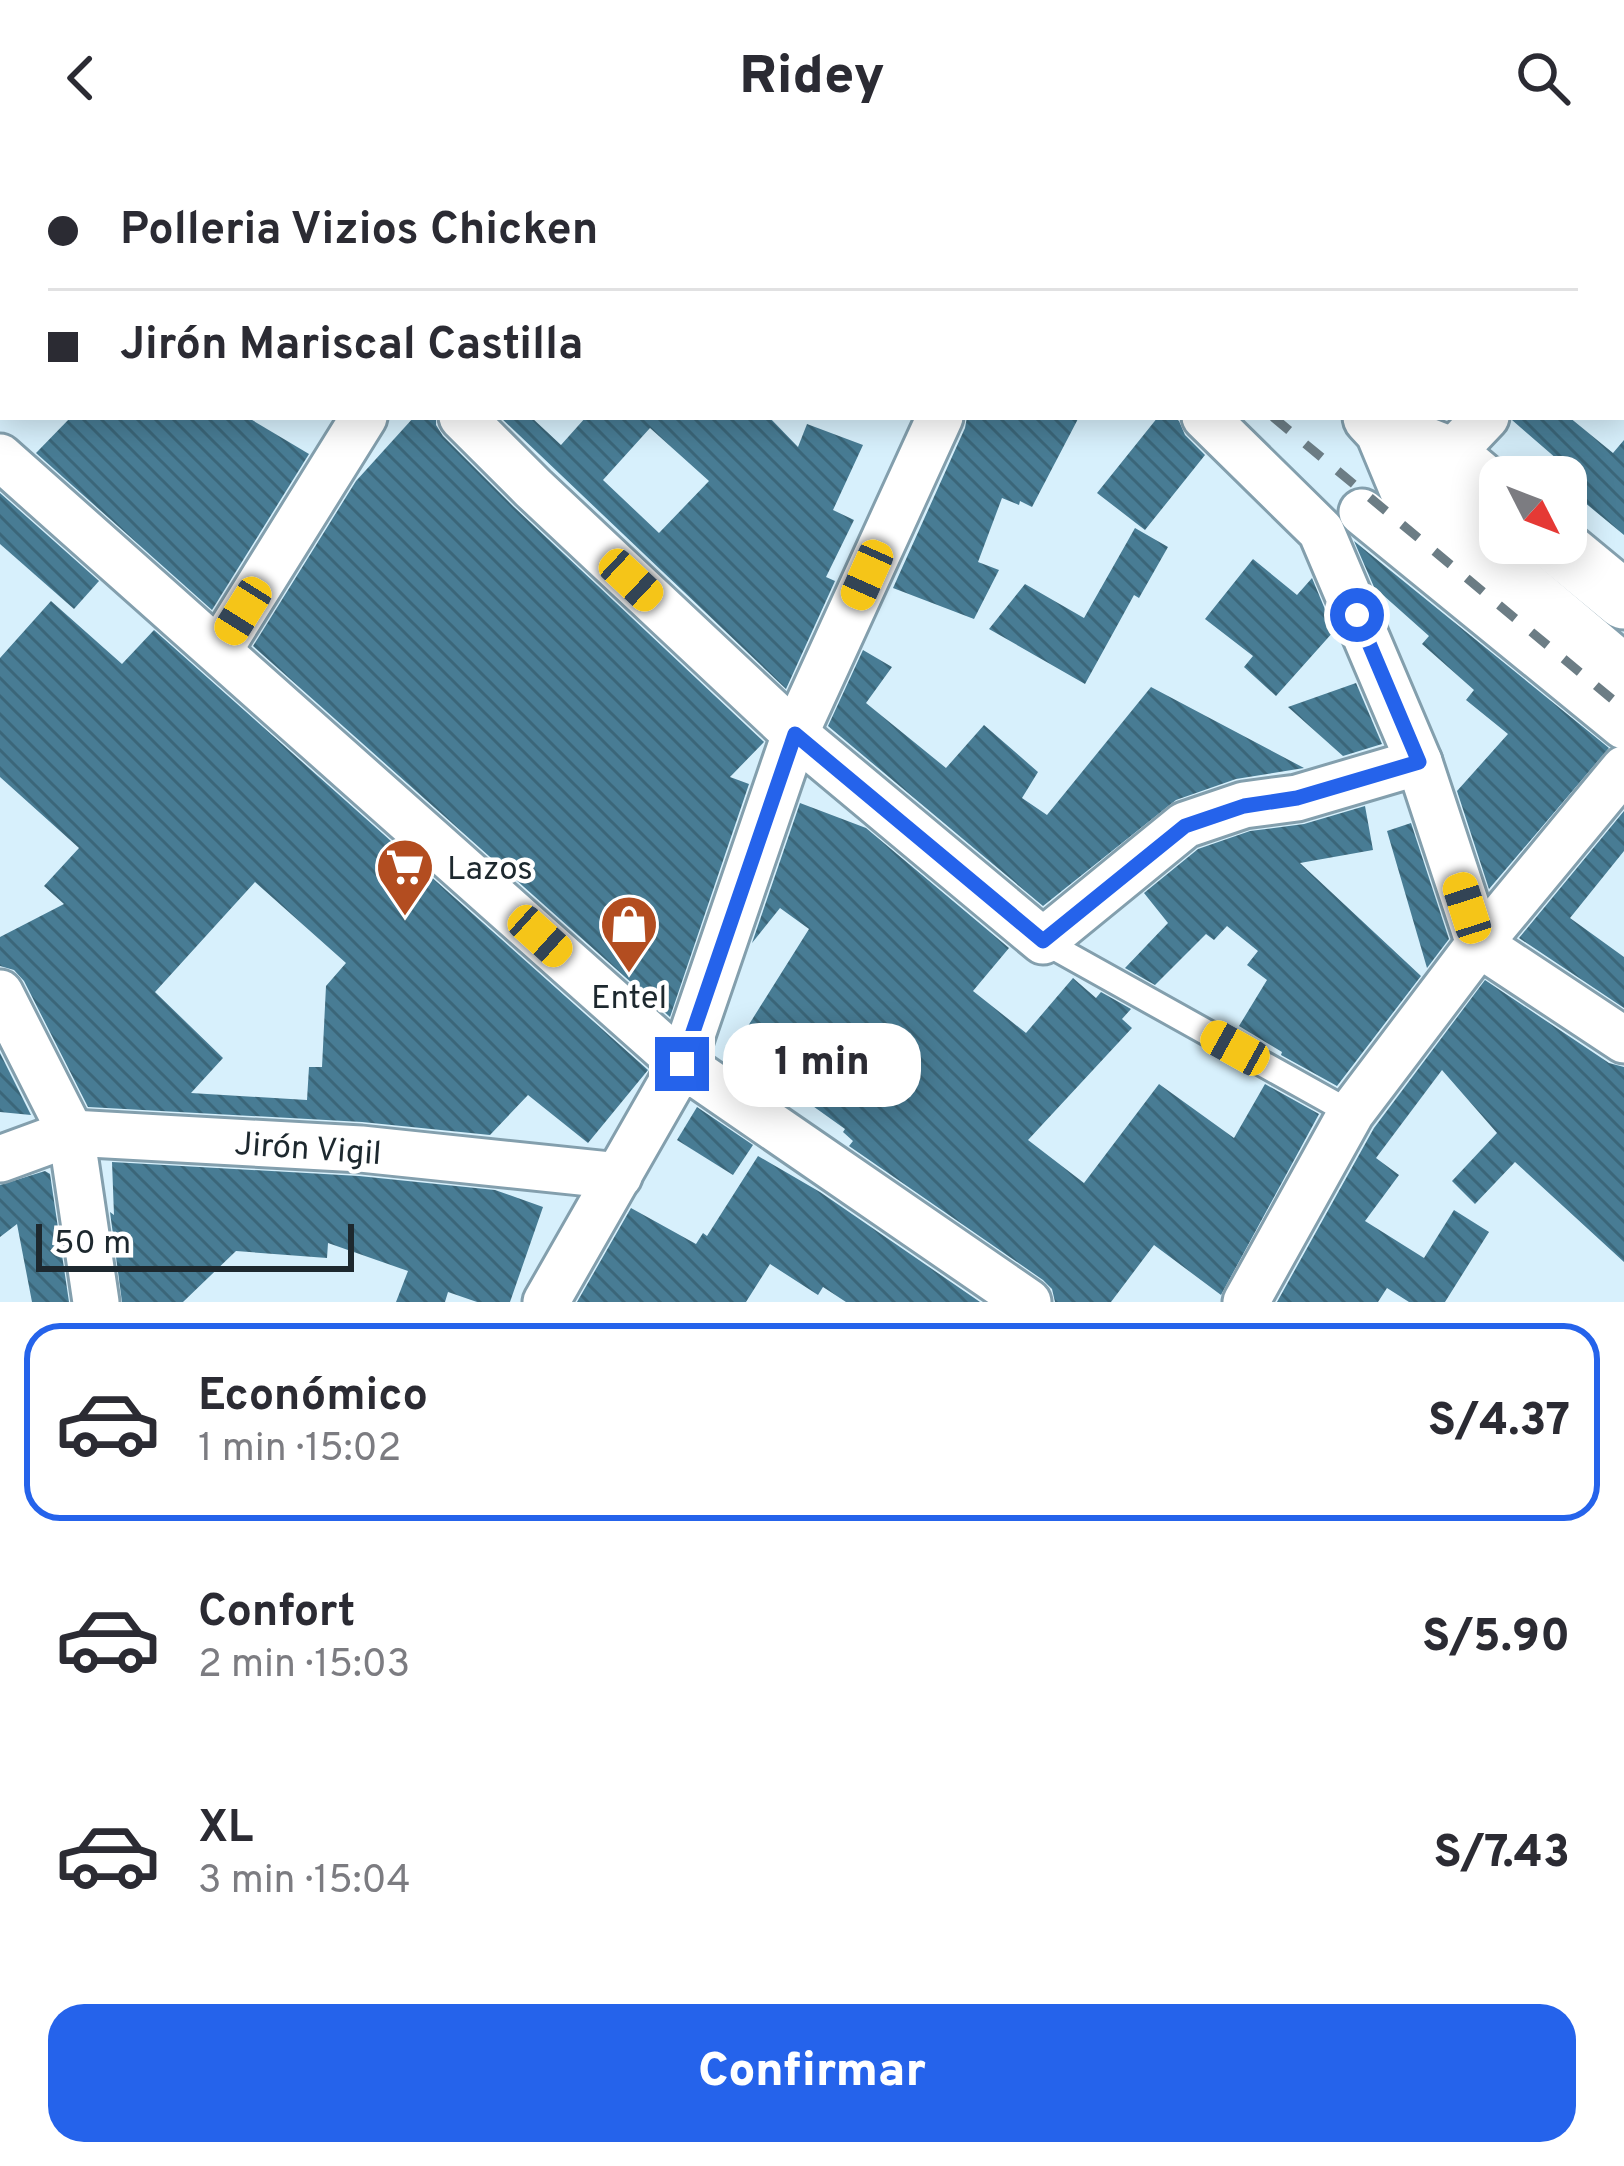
<!DOCTYPE html>
<html lang="es">
<meta charset="utf-8">
<style>
:root{--surface:#fff;--page:#f2f2f3;--text:#2b2b33;--muted:#7c7c81;--line:#e1e1e2;--accent:#2563eb}
body{margin:0;font-family:Overpass,sans-serif;background:var(--page);color:var(--text);height:100vh;display:flex;flex-direction:column;font-size:45px;white-space:nowrap}
*{box-sizing:border-box;margin:0}
p{font-size:39px;color:var(--muted)}
.icon{flex:none;width:66px;height:66px;fill:none;stroke:currentColor;stroke-width:2;stroke-linecap:round;stroke-linejoin:round}
.map{position:relative;height:1146px;overflow:hidden}
.sheet{display:flex;flex-direction:column;background:var(--surface);flex:1}
.sheet>*{flex:none}
.guide{position:absolute;left:0px;top:0px;width:1626px;height:264px;box-shadow:0 6px 30px #0003;display:grid;align-content:center;height:264px;padding:0 48px;background:var(--surface)}
.needle{width:78px;rotate:132deg}
.buttons{position:absolute;left:1479px;top:300px;display:grid;gap:24px}
.buttons a{display:grid;place-items:center;width:108px;height:108px;border-radius:24px;background:var(--surface);box-shadow:0 6px 30px #0003;font-size:60px}
.scale{position:absolute;left:36px;bottom:30px;width:318px;box-sizing:border-box;padding-left:12px;border:6px solid #1d282e;border-top:0;font-size:33px;line-height:42px;white-space:nowrap;color:#1d282e;-webkit-text-stroke:9px #fff;paint-order:stroke}
.end{position:absolute;width:54px;height:54px;margin:-27px;border:15px solid #2563eb;background:#fff;box-shadow:0 0 0 6px #fff}
.from{border-radius:50%}
.bubble{position:absolute;height:84px;border-radius:36px;background:var(--surface);box-shadow:0 6px 30px #0003;font-size:39px;font-weight:800;line-height:84px;text-align:center}
.car{position:absolute;width:36px;height:72px;margin:-36px -18px;border-radius:15px;box-shadow:0 0 9px 3px #0007;background:linear-gradient(#f5c518 24%,#345 0 40%,#f5c518 0 76%,#345 0 86%,#f5c518 0)}
.guide b{display:flex;align-items:center;gap:42px;height:114px;font-size:45px}
.guide b+b{border-top:3px solid var(--line)}
.guide i{width:30px;height:30px;background:var(--text)}
ul{padding:21px 0 0;list-style:none}
li{display:flex;align-items:center;gap:36px;height:198px;margin:0 24px 18px;padding:0 24px;border:6px solid transparent;border-radius:36px}
li div{flex:1}
li b{display:block;font-size:45px}
li em{font-style:normal;font-weight:800}
li.current{border-color:var(--accent)}
li>.icon{width:108px;height:108px;stroke-width:1.5}
.primary-button{display:flex;gap:24px;margin-top:auto;padding:24px 48px}
.primary-button a{flex:1;height:138px;border-radius:36px;background:var(--accent);color:#fff;font-size:48px;font-weight:800;line-height:138px;text-align:center}
header{display:flex;justify-content:space-between;align-items:center;height:156px;padding:0 48px;background:var(--surface);font-size:54px;font-weight:800}
.map>svg:first-child{display:block}
.building{fill:url(#building-back-hatch);fill-rule:evenodd}
.lines{fill:none;stroke-linecap:round;stroke-linejoin:round}
.service-casing{stroke:#839fad;stroke-width:30}
.minor-casing{stroke:#839fad;stroke-width:51}
.tertiary-casing{stroke:#839fad;stroke-width:63}
.service{stroke:#fff;stroke-width:24}
.minor{stroke:#fff;stroke-width:45}
.tertiary{stroke:#fff;stroke-width:57}
.rail{stroke:#6c7d85;stroke-width:9;stroke-dasharray:21 21;stroke-linecap:butt}
.route{stroke:#2563eb;stroke-width:15}
.labels{text-anchor:middle;stroke-width:9;stroke-linejoin:round;paint-order:stroke}
.poi-label{font-size:33px;fill:#1d282e;stroke:#fff;text-anchor:start}
.street-label{font-size:33px;fill:#1d282e;stroke:#fff}
</style>
<header><svg class="icon" aria-label="back" viewBox="0 0 24 24"><path d="M15 5l-7 7 7 7"/></svg>Ridey<svg class="icon" aria-label="search" viewBox="0 0 24 24"><circle cx="10" cy="10" r="6"/><path d="M15 15l6 6"/></svg></header>
<div class="map">
<svg width="1624" height="1146" viewBox="0 0 1624 1146">
<defs>
<pattern id="building-back-hatch" width="6" height="6" patternUnits="userSpaceOnUse" patternTransform="scale(3)"><rect width="6" height="6" fill="#487c94"/><path d="M-1 5l2 2M0 0l6 6M5-1l2 2" fill="none" stroke="#3b6679"/></pattern>
</defs>
<rect width="100%" height="100%" fill="#d7f0fc"/>
<g class="building">
<polygon points="71,261 247,261 309,298 212,454 36,297"/>
<polygon points="414,261 436,261 436,269 443,280 514,351 764,586 730,621 749,628 670,861 253,490 356,325"/>
<path d="M500 261H531L561 289 586 261H769L798 291 807 268 863 289 833 354 854 364 826 421 835 425 786 533ZM650 272 709 325 659 377 603 324Z"/>
<polygon points="967,261 1079,261 1032,351 1020,345 1019,349 1002,342 978,406 999,414 974,463 893,432 965,272"/>
<polygon points="1158,261 1174,261 1179,265 1185,279 1205,299 1145,374 1097,337"/>
<polygon points="1512,261 1569,261 1613,297 1624,284 1624,379 1578,341 1587,329 1512,264"/>
<polygon points="0,337 99,425 74,453 0,388"/>
<polygon points="1135,372 1168,391 1139,442 1134,439 1085,528 989,473 1025,428 1084,462"/>
<polygon points="1354,385 1609,592 1489,733 1457,635 1508,578 1466,544 1474,534 1422,488 1429,480 1374,431"/>
<polygon points="1253,403 1297,439 1312,422 1334,475 1276,540 1244,511 1253,500 1205,463"/>
<path d="M51 445 122 508 154 474 648 914 588 987 528 939 490 979 362 966 88 951 24 825 14 814 0 810V781L64 748 44 730 79 692 0 621V502ZM255 726 346 807 326 830 322 911H309L307 944 191 937 223 902 155 836Z"/>
<polygon points="863,494 892,511 866,547 946,612 984,569 1038,616 1022,642 1047,659 1151,531 1304,612 1236,623 1176,644 1043,750 828,570"/>
<polygon points="1356,527 1382,588 1343,600 1288,551"/>
<polygon points="800,647 866,672 1009,792 973,835 1026,877 1073,822 1096,842 1101,836 1131,853 1122,863 1132,872 1028,984 1084,1027 1159,928 1234,982 1265,928 1319,958 1221,1139 1154,1089 1111,1146 1055,1146 1052,1133 1043,1124 849,990 853,985 843,976 845,973 789,933 782,944 726,905 809,773 780,752 752,787"/>
<polygon points="1365,650 1373,694 1300,707 1421,820 1337,930 1281,899 1282,896 1239,870 1267,824 1247,809 1258,795 1227,770 1214,784 1206,778 1155,829 1125,812 1168,767 1144,737 1198,693 1250,675 1304,668"/>
<polygon points="1624,655 1624,695 1570,762 1624,801 1624,852 1519,782"/>
<polygon points="1411,667 1449,783 1427,812 1387,675"/>
<polygon points="1485,824 1609,907 1624,911 1624,1106 1515,1006 1475,1048 1452,1025 1497,977 1442,914 1376,1002 1399,1019 1365,1065 1424,1102 1454,1054 1489,1076 1445,1146 1409,1146 1387,1132 1378,1146 1277,1146 1374,972"/>
<polygon points="0,897 31,959 0,956"/>
<polygon points="697,951 753,989 733,1019 677,984"/>
<polygon points="758,1000 820,1036 980,1146 846,1146 823,1131 818,1139 770,1108 746,1146 577,1146 631,1052 696,1088 703,1077 707,1080"/>
<polygon points="112,1006 359,1020 495,1034 543,1051 510,1146 477,1146 448,1136 445,1146 396,1146 408,1115 328,1087 327,1102 236,1095 183,1146 122,1146 110,1056 114,1059"/>
<polygon points="45,1015 50,1018 69,1146 32,1146 17,1068 0,1081 0,1029"/>
</g>
<g class="lines">
<g class="service-casing">
<polyline id="service" points="1043,785 1351,957"/>
</g>
<g class="minor-casing">
<g id="minor">
<polyline points="902,0 906,3"/>
<polyline points="513,3 515,0"/>
<polyline points="1623,114 1624,113"/>
<polyline points="462,261 533,332 795,578 1043,785 1185,669 1244,649 1297,642 1419,606"/>
<polyline points="1205,261 1321,375 1419,606 1479,788 1624,884"/>
<polyline points="0,301 682,908 1028,1146"/>
<polyline points="1429,321 1486,261"/>
<polyline points="1362,356 1624,570"/>
<polyline points="219,494 364,261"/>
<polyline points="0,837 71,977 96,1146"/>
<polyline points="0,1003 71,977 361,993 619,1020"/>
<polyline points="546,1146 682,908 795,578 940,261"/>
<polyline points="1246,1146 1351,957 1479,788 1624,613"/>
</g>
</g>
<g class="tertiary-casing">
<g id="tertiary">
<polyline points="1142,0 1144,3"/>
<polyline points="1372,261 1384,274 1411,339 1624,519"/>
<polyline points="1384,274 1450,300 1500,342"/>
<polyline points="1555,387 1624,444"/>
</g>
</g>
<use href="#service" class="service"/>
<use href="#minor" class="minor"/>
<use href="#tertiary" class="tertiary"/>
<g class="rail">
<polyline points="1021,0 1024,3"/>
<polyline points="1273,261 1624,553"/>
</g>
</g>
<g class="lines">
<polyline class="route" points="682,908 795,578 1043,785 1185,670 1244,650 1297,642 1419,606 1357,459"/>
</g>
<defs>
<g id="supermarket-pin" transform="scale(3)"><path d="M0 17L-7.5 6A9.5 9.5 0 1 1 7.5 6Z" fill="#b34d20" stroke="#fff"/><path d="M-6-5.5h2.5l.6 2H6L4.5 2H-2.5L-4.4-4H-6ZM-1.5 3.2a1.3 1.3 0 1 0 .1 0ZM3 3.2a1.3 1.3 0 1 0 .1 0Z" fill="#fff"/></g>
<g id="shop-pin" transform="scale(3)"><path d="M0 17L-7.5 6A9.5 9.5 0 1 1 7.5 6Z" fill="#b34d20" stroke="#fff"/><path d="M-5-2.5h2.3a2.7 3.5 0 0 1 5.4 0H5L5.5 6h-11ZM-1.5-2.5h3a1.5 2.3 0 0 0-3 0Z" fill="#fff"/></g>
</defs>
<g fill-rule="evenodd">
<use href="#supermarket-pin" x="405" y="711"/>
<use href="#shop-pin" x="629" y="768"/>
</g>
<g class="labels">
<g class="poi-label">
<text x="447" y="723">Lazos</text>
<text x="629" y="852" text-anchor="middle">Entel</text>
</g>
<g class="street-label">
<text transform="translate(308 991) rotate(4)" y="12">Jirón Vigil</text>
</g>
</g>
</svg>
<div class="buttons">
<a><svg class="needle" viewBox="-14 -14 28 28"><path d="M0-13l5 13h-10z" fill="#e53935"/><path d="M0 13l5-13h-10z" fill="#7c7c81"/></svg></a>
</div>
<div class="scale">50 m</div>
<i class="end from" style="left:1357px;top:459px"></i>
<i class="end" style="left:682px;top:908px"></i>
<div class="bubble" style="left:723px;top:867px;width:198px">1 min</div>
<i class="car" style="left:867px;top:419px;rotate:204deg"></i>
<i class="car" style="left:631px;top:424px;rotate:133deg"></i>
<i class="car" style="left:243px;top:455px;rotate:212deg"></i>
<i class="car" style="left:1467px;top:752px;rotate:342deg"></i>
<i class="car" style="left:540px;top:780px;rotate:132deg"></i>
<i class="car" style="left:1235px;top:892px;rotate:299deg"></i>
<div class="guide">
<b><i class="from"></i>Polleria Vizios Chicken</b>
<b><i></i>Jirón Mariscal Castilla</b>
</div>
</div>
<section class="sheet">
<ul>
<li class="current"><svg class="icon" aria-label="car" viewBox="0 0 24 24"><path d="M5 17H2v-5l4-1 3-4h7l3 4 3 1v5h-3M9 17h6M6 11h13"/><circle cx="7" cy="17" r="2"/><circle cx="17" cy="17" r="2"/></svg><div><b>Económico</b><p>1 min · 15:02</p></div><em>S/4.37</em></li>
<li><svg class="icon" aria-label="car" viewBox="0 0 24 24"><path d="M5 17H2v-5l4-1 3-4h7l3 4 3 1v5h-3M9 17h6M6 11h13"/><circle cx="7" cy="17" r="2"/><circle cx="17" cy="17" r="2"/></svg><div><b>Confort</b><p>2 min · 15:03</p></div><em>S/5.90</em></li>
<li><svg class="icon" aria-label="car" viewBox="0 0 24 24"><path d="M5 17H2v-5l4-1 3-4h7l3 4 3 1v5h-3M9 17h6M6 11h13"/><circle cx="7" cy="17" r="2"/><circle cx="17" cy="17" r="2"/></svg><div><b>XL</b><p>3 min · 15:04</p></div><em>S/7.43</em></li>
</ul>
<div class="primary-button"><a>Confirmar</a></div>
</section>
